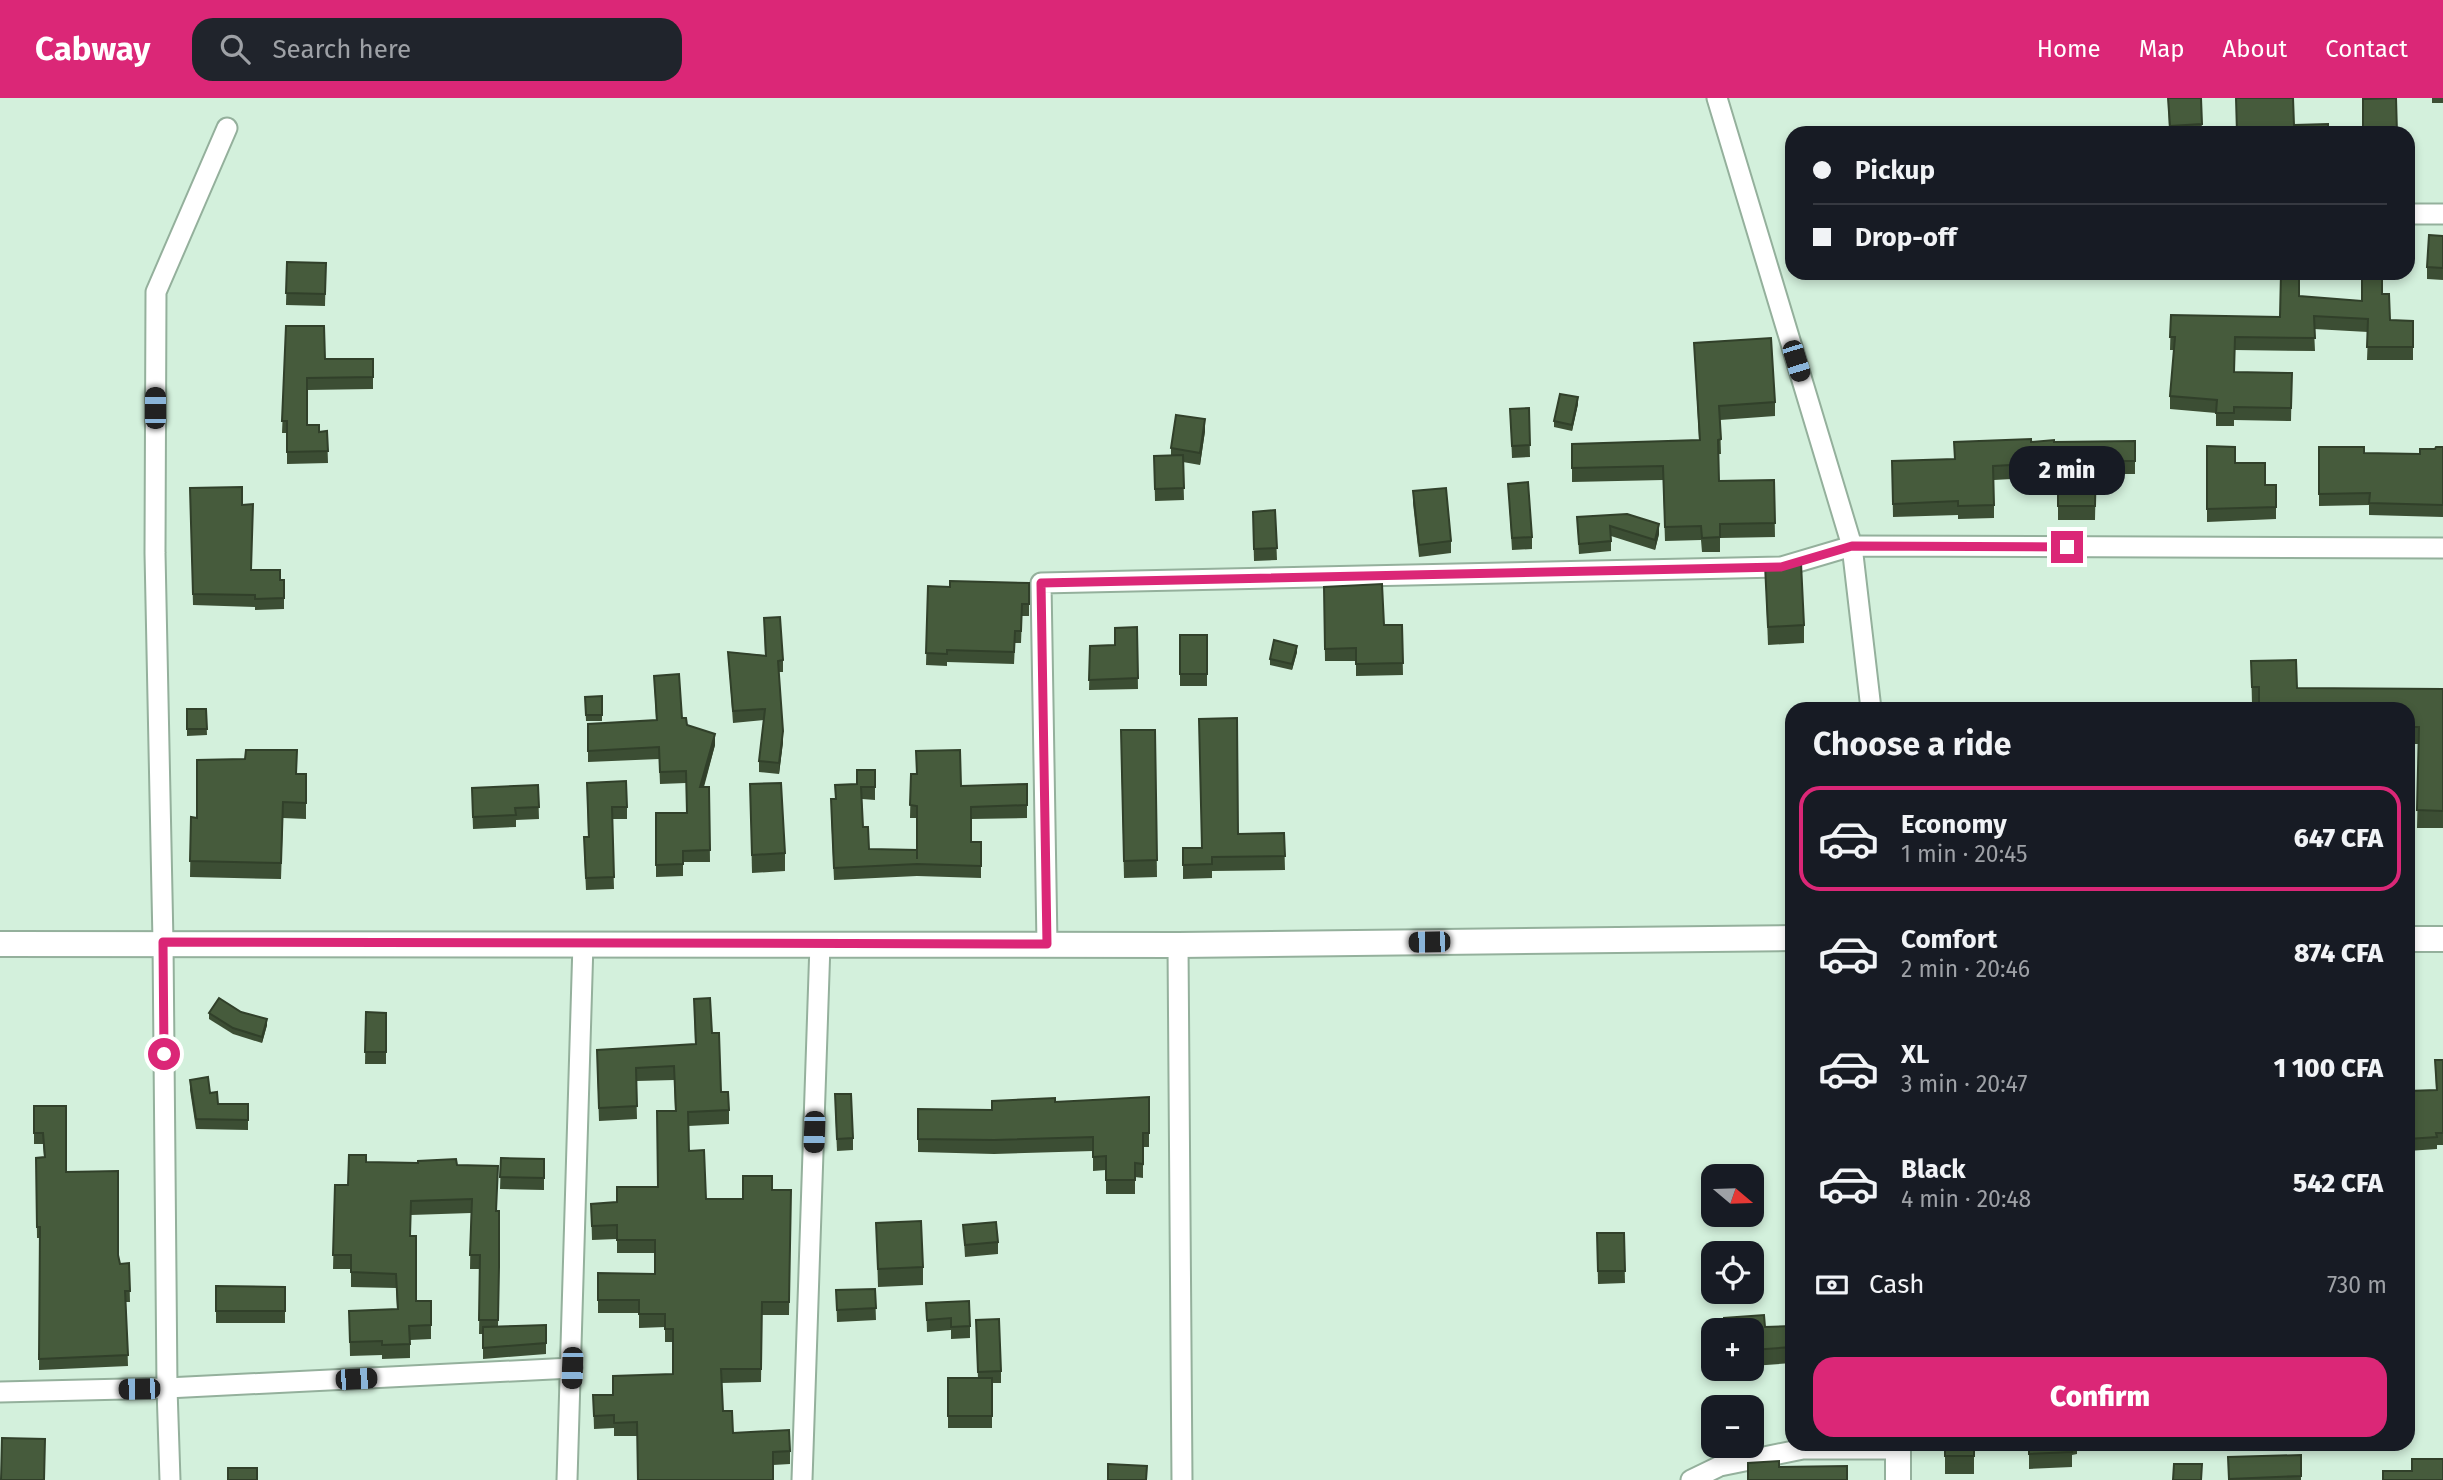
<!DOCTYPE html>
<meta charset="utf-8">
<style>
:root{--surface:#171b24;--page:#20242c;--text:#f1f3f6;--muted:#9ea1a6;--line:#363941;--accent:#db2777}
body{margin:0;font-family:"Fira Sans",sans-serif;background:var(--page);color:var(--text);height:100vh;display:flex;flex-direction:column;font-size:26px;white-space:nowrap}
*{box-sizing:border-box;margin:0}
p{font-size:23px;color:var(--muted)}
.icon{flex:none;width:38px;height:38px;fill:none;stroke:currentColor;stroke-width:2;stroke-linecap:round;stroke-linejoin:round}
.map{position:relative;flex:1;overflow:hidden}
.sheet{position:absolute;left:1785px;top:604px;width:630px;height:749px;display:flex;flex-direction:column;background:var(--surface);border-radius:21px;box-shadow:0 4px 10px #0003}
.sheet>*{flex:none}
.hud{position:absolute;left:1785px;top:28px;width:630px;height:154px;border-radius:21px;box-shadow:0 4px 10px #0003;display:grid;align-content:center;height:154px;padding:0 28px;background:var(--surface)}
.needle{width:46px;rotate:109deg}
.controls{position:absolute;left:1701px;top:1066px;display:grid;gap:14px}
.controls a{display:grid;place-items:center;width:63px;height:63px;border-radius:14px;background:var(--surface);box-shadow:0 4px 10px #0003;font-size:35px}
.end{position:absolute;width:32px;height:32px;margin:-16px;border:9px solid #db2777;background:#fff;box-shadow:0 0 0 4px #fff}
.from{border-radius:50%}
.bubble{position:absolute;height:49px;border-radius:21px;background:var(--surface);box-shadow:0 4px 10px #0003;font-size:23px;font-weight:800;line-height:49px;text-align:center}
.car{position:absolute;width:21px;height:42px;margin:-21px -10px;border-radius:9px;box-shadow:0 0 5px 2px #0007;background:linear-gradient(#222 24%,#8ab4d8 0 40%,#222 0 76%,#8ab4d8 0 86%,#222 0)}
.hud b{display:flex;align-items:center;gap:24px;height:66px;font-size:26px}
.hud b+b{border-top:2px solid var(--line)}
.hud i{width:18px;height:18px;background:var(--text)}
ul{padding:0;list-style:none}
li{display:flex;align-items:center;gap:21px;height:105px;margin:0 14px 10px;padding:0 14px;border:4px solid transparent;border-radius:21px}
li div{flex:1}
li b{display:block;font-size:26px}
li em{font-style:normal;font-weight:800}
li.selected{border-color:var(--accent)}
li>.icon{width:63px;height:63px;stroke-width:1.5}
h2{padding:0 28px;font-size:32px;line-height:84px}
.pay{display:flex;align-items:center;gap:18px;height:77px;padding:0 28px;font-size:26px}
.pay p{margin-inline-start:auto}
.button{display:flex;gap:14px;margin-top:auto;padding:14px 28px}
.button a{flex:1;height:80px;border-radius:21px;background:var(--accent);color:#fff;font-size:28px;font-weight:800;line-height:80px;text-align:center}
header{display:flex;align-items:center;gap:42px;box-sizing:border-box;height:98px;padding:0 35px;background:var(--accent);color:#fff}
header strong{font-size:33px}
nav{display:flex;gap:38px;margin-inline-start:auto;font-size:24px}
.search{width:490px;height:63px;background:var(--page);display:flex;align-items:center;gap:18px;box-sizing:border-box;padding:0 24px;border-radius:21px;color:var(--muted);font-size:26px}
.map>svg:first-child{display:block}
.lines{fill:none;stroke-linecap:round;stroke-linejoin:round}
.minor-casing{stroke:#94b09c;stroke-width:23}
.tertiary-casing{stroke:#94b09c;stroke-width:28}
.minor{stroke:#fff;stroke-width:19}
.tertiary{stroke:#fff;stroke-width:24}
.wall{fill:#3c4e34}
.shaded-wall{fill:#31402a}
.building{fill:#465b3c;stroke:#31402a;stroke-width:2}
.route{stroke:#db2777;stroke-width:9}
</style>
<header>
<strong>Cabway</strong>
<div class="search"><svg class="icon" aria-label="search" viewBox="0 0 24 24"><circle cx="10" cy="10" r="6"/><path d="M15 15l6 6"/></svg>Search here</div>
<nav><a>Home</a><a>Map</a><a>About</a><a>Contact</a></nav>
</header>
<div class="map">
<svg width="2443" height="1382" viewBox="0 0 2443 1382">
<rect width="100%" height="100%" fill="#d3f0dc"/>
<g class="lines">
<g class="minor-casing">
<g id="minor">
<polyline points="1717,0 1852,448 1871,611"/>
<polyline points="2408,116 2443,116"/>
<polyline points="1047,846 1041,485 1781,469 1852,448 2443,450"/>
<polyline points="1178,847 1182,1382"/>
<polyline points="0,1294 167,1290 572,1270"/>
<polyline points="170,1382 167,1290 163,844 155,455 156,194 227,30"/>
<polyline points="567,1382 583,845"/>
<polyline points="802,1382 820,846"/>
<polyline points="1691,1382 1720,1368 1803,1351 1898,1351"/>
</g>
</g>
<g class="tertiary-casing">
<g id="tertiary">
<polyline points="2408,841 2443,841"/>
<polyline points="0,846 1178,847 1792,840"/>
<polyline points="1898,1382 1898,1346"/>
</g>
</g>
<use href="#minor" class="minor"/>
<use href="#tertiary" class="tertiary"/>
</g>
<g class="wall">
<polygon points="2168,0 2201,0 2202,35 2169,35"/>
<rect x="2432" y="0" width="11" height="5"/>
<polygon points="2443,138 2443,182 2427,181 2427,169"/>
<polygon points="287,164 326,165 325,208 286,207"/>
<polygon points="2240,175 2299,175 2299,198 2362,203 2382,196 2390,222 2413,223 2413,262 2367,262 2368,234 2314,231 2315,253 2235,252 2235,274 2292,275 2291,323 2234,322 2234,328 2216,328 2216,315 2170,311 2170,298 2174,252 2170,252 2171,217 2280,219 2280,181 2240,181"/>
<polygon points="286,228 325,261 373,261 373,291 307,292 307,327 319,334 327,333 328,365 287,366 287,335 282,335"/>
<polygon points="1694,245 1775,304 1775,318 1720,322 1721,356 1718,356 1719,383 1774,382 1775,439 1720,440 1720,454 1702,454 1701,442 1665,443 1663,382 1572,384 1572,346 1699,342"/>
<polygon points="1578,306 1572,333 1554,329 1554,323"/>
<polygon points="1529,310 1530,359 1512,360 1510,311"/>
<polygon points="1205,333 1200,367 1183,364 1184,402 1155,403 1154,358 1171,358 1171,350"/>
<polygon points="2135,343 2135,376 2096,376 2095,422 2058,422 2058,382 2047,384 2046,379 1994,382 1994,420 1958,421 1958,417 1893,419 1892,363 1955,361 2031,344"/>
<polygon points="2207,348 2235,365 2265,387 2276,387 2276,421 2207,424"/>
<polygon points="2319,349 2364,355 2420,356 2443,349 2443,419 2369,417 2369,407 2319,408"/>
<polygon points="1508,386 1532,439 1532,451 1512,452"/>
<polygon points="190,390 242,407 251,472 280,482 284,482 284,511 255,512 255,509 193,507"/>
<polygon points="1413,393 1451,443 1451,455 1419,459 1413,405"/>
<polygon points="1275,412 1277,462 1254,463 1253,426"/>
<polygon points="1577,419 1659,436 1655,452 1611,438 1611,453 1579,456"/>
<polygon points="1765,467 1804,527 1804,545 1768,547"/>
<polygon points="1029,485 1029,518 1022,518 1021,545 1015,545 1014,566 947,564 947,568 926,567 928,488 950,489"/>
<polygon points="1324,489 1384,527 1402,527 1403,577 1356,578 1356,563 1325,563"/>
<polygon points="764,520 783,562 783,574 779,574 783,644 779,676 759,674 759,663 764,622 733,625 728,554 765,557"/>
<polygon points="1137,529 1138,591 1089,592 1090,548 1115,547"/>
<rect x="1180" y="537" width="27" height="51"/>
<polygon points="1297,554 1292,572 1270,567 1270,561"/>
<polygon points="2251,563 2297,590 2443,591 2443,730 2417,730 2419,646 2408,646 2408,611 2252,607"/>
<polygon points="654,578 687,627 715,647 704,689 709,689 710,764 683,764 683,778 656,779 656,715 687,715 686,685 660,686 659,661 588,664 588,626 656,623"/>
<polygon points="602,598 602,623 586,623 585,599"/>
<polygon points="187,611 206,611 207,637 187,638"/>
<polygon points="1155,632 1157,779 1124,780 1121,649"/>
<polygon points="875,672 875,702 862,701 863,729 869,751 917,752 917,720 910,720 911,676 961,688 1027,686 1027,720 971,721 971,744 981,744 981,780 917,778 834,782 831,714 835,701"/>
<polygon points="297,676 306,676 306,721 283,720 281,781 190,779 191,719 197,720"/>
<polygon points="587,685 627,709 627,721 612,721 614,791 586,792 584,751 588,739"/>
<polygon points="750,686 785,755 785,773 752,775"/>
<polygon points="538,687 539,721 516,722 516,729 473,731 472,702"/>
<polygon points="1284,735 1285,772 1212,773 1212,780 1183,781 1183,750 1201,750 1238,736"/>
<polygon points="694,901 712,935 721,994 729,1012 729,1026 688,1028 689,1053 706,1101 743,1101 772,1092 791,1092 789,1217 762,1217 761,1284 721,1285 723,1313 733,1335 790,1353 790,1366 773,1367 637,1338 614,1338 614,1330 594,1331 593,1297 613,1297 673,1276 673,1244 665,1244 665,1229 639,1230 639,1215 598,1215 598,1175 655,1176 655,1155 617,1155 617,1141 592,1142 591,1106 617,1104 658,1089 675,1013 674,982 636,983 637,1021 599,1023 597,965 695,946"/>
<polygon points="241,914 267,927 262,945 233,936 209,921 209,915"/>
<polygon points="366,914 386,915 386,966 365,966"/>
<polygon points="2435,962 2443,962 2443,1047 2437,1047 2437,1051 2408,1053 2408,993 2436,992"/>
<polygon points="190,982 210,995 218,1006 248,1006 248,1032 196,1031 190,992"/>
<polygon points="1149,999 1149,1049 1143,1049 1143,1080 1135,1079 1135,1096 1106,1096 1106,1072 1093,1073 1093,1053 994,1056 918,1054 918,1011 992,1012 1055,1004"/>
<polygon points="34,1008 66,1074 118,1157 120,1166 129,1165 130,1204 126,1204 128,1268 39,1272 40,1140 37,1140 36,1060 44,1059 43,1046 34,1046"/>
<polygon points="835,1008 853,1040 853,1052 837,1053"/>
<polygon points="501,1060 544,1061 544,1092 500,1091"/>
<polygon points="366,1064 457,1067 497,1113 499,1183 498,1228 546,1227 546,1256 483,1261 483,1236 479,1236 480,1171 470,1171 471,1115 411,1117 410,1138 416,1203 431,1203 431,1241 410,1242 410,1260 382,1261 382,1257 350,1258 349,1213 397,1211 396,1190 351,1189 351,1171 333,1171 335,1087 348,1087"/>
<polygon points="876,1125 923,1169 923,1187 878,1189"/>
<polygon points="963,1127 998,1144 998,1156 965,1159"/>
<polygon points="1597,1135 1624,1135 1625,1185 1598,1186"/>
<polygon points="216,1188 285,1189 285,1225 216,1225"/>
<polygon points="875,1191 876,1222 837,1224 836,1192"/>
<polygon points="926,1205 970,1228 970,1240 951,1241 951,1232 927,1234"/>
<polygon points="1724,1220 1765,1229 1792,1228 1792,1265 1752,1268 1752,1232 1724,1232"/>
<polygon points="976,1234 1001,1273 1001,1285 992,1285 992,1330 948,1330 948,1280 978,1280"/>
<rect x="1945" y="1346" width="29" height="30"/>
<polygon points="2029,1346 2077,1346 2077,1356 2072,1357 2072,1369 2029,1371"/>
<polygon points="2301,1357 2301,1382 2228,1382 2228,1359"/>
</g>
<g class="shaded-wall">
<polygon points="1578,299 1578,306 1572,333 1572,327"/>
<polygon points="1205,321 1205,333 1200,367 1200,355"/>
<polygon points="1659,426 1659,436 1655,452 1655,442"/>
<polygon points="1297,548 1297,554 1292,572 1292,566"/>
<polygon points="783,633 783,644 779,676 779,665"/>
<polygon points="715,636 715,647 700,701 700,689"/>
<polygon points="267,921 267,927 262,945 262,939"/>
</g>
<g class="building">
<polygon points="2168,0 2201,0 2202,26 2170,28"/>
<polygon points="2236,0 2293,0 2294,27 2328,26 2328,35 2237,35"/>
<polygon points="2396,0 2397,35 2363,35 2363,1"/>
<polygon points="2429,137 2443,138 2443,170 2427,169"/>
<polygon points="287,164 326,165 325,196 286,195"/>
<polygon points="2281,175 2299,175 2299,198 2362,203 2362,175 2382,175 2382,196 2389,196 2390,222 2413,223 2413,249 2367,249 2368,221 2314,218 2315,240 2235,239 2234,274 2292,275 2291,310 2234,309 2234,315 2216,315 2217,302 2170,298 2175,239 2170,239 2171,217 2280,219"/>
<polygon points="286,228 324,228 325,261 373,261 373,279 307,280 307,327 319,327 319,334 327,333 328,353 287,354 287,323 282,323"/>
<polygon points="1771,240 1775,304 1719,308 1721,341 1718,342 1719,383 1774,382 1775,425 1720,426 1720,439 1702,440 1701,428 1665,429 1663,368 1572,370 1572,346 1700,342 1694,245"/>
<polygon points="1560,296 1578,299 1572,327 1554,323"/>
<polygon points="1529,310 1530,347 1512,348 1510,311"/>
<polygon points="1176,317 1205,321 1200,355 1171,350"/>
<polygon points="2031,341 2031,344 2054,342 2054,344 2135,343 2135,363 2096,363 2095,408 2058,408 2058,369 2047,370 2046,365 1993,368 1994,407 1958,408 1958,403 1893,406 1892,363 1955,361 1954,344"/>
<polygon points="2207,348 2235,349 2235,365 2265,365 2265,387 2276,387 2276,409 2207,411"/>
<polygon points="2319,349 2364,349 2364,355 2420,356 2420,351 2435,351 2436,349 2443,349 2443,407 2369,405 2370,395 2319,396"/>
<polygon points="1183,357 1184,390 1155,391 1154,358"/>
<polygon points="1528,384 1532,439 1512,440 1508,386"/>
<polygon points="242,389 242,407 253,406 251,472 280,472 280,482 284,482 284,500 255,501 255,497 193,496 190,390"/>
<polygon points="1446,390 1451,443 1419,447 1413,393"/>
<polygon points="1275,412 1277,450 1254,451 1253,414"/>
<polygon points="1627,416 1659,426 1655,442 1610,428 1611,443 1579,446 1577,419"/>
<polygon points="1801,465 1804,527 1768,529 1765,467"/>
<polygon points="950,483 1029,485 1029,506 1022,506 1021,533 1015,533 1014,554 947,552 947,556 926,555 928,488 950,489"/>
<polygon points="1382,486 1384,527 1402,527 1403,565 1356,566 1356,550 1325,551 1324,489"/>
<polygon points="780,519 783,562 778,563 783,633 779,665 759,663 765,611 733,613 728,554 766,558 764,520"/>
<polygon points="1137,529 1138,580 1089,582 1090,548 1115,547 1115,530"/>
<rect x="1180" y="537" width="27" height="39"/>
<polygon points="1274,542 1297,548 1292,566 1270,561"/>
<polygon points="2296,562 2297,590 2443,591 2443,713 2417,712 2419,629 2408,629 2408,611 2259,611 2259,589 2252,589 2251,563"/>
<polygon points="679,576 682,620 686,620 687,627 715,636 700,689 709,689 710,752 683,753 683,766 656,767 656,715 687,715 686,673 660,674 659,649 588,653 588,626 657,622 654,578"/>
<polygon points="602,598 602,617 586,617 585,599"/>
<polygon points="187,611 206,611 207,631 187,631"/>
<polygon points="1237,620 1238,736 1284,735 1285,758 1212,759 1212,766 1183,767 1183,750 1202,750 1199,621"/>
<polygon points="1121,632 1155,632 1157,762 1124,763"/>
<polygon points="246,652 297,652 296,676 306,676 306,705 283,704 281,765 190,763 191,719 197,720 197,662 245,661"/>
<polygon points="960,652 961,688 1027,686 1027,707 971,709 971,744 981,744 981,768 917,766 834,770 831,701 836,701 835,687 857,686 857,672 875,672 875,689 861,689 863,729 868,729 869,751 917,752 917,761 917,708 910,707 911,676 917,676 916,653"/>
<polygon points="626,683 627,709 612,709 614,779 586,780 584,739 589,739 587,685"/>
<polygon points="781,685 785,755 752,757 750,686"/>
<polygon points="538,687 539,709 515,710 516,717 473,719 472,690"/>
<polygon points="219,900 241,914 267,921 262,939 233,930 209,915"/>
<polygon points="710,900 712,935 719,935 721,994 728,994 729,1012 688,1014 689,1053 704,1052 706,1101 743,1101 743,1078 772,1078 772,1092 791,1092 789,1204 762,1204 761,1271 721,1271 723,1313 732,1313 733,1335 789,1332 790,1353 773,1354 773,1382 638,1382 637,1324 614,1325 614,1317 594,1318 593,1297 613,1297 613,1278 673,1276 673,1231 665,1231 665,1216 639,1216 639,1202 598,1202 598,1175 655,1176 655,1142 617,1142 617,1127 592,1128 591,1106 617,1104 617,1089 658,1089 657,1013 676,1013 674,968 636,970 637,1008 599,1010 597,952 696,946 694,901"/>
<polygon points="366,914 386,915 386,954 365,954"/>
<polygon points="2435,962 2443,962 2443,1035 2436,1035 2437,1039 2408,1041 2408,993 2437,992"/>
<polygon points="208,979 210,995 217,994 218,1006 248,1006 248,1022 196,1021 190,982"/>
<polygon points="835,996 851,996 853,1040 837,1041"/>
<polygon points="1149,999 1149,1035 1143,1035 1143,1066 1135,1065 1135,1082 1106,1082 1106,1058 1093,1059 1093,1039 994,1042 918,1041 918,1011 992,1012 992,1003 1055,1000 1055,1004"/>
<polygon points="34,1008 66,1008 66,1074 118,1073 118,1157 120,1166 129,1165 130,1193 125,1193 128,1257 39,1261 40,1129 37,1129 36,1060 45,1059 43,1035 34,1035"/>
<polygon points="349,1057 366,1057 366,1064 418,1065 418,1063 456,1061 457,1067 498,1068 496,1113 499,1113 499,1169 498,1222 479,1222 480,1157 470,1157 472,1101 411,1103 410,1138 416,1138 416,1203 431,1203 431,1227 409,1228 410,1246 382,1247 382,1243 350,1244 349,1213 398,1211 396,1176 351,1174 351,1157 333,1157 335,1087 348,1087"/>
<polygon points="501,1060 544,1061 544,1080 500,1079"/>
<polygon points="921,1123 923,1169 878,1171 876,1125"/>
<polygon points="996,1124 998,1144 965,1147 963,1127"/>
<polygon points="1597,1135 1624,1135 1625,1173 1598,1173"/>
<polygon points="216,1188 285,1189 285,1213 216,1213"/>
<polygon points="875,1191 876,1210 837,1212 836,1192"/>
<polygon points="969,1203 970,1228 951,1229 951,1220 927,1222 926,1205"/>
<polygon points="1764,1217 1765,1229 1792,1228 1792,1249 1752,1252 1752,1232 1724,1232 1724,1220"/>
<polygon points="999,1221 1001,1273 978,1274 976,1222"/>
<polygon points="546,1227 546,1245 483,1250 483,1229"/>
<rect x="948" y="1280" width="44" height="38"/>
<polygon points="2,1340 45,1341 44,1382 1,1382"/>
<rect x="1945" y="1346" width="29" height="12"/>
<polygon points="2029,1346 2072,1346 2072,1354 2029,1356"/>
<polygon points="2301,1357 2301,1378 2229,1381 2228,1359"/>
<polygon points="2412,1361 2443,1361 2443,1382 2383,1382 2383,1373 2412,1373"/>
<polygon points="1779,1363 1779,1369 1847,1368 1847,1382 1748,1382 1748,1365"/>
<polygon points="1108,1366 1147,1368 1146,1382 1108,1382"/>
<polygon points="2174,1366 2202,1366 2201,1382 2173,1382"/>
<rect x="228" y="1370" width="29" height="12"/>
</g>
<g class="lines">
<polyline class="route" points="164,956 163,844 1047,846 1041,485 1781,469 1852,448 2067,449"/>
</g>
</svg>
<div class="controls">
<a><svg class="needle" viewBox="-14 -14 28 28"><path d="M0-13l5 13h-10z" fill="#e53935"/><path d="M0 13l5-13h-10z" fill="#9ea1a6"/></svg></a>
<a><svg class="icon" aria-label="locate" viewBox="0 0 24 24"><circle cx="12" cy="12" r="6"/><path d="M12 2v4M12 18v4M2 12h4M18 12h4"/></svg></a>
<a>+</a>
<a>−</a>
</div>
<i class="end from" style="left:164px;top:956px"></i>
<i class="end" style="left:2067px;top:449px"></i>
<div class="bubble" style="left:2009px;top:348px;width:116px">2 min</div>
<i class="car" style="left:1796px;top:263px;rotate:163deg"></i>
<i class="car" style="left:155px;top:310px;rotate:0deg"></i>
<i class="car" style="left:1429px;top:844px;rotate:269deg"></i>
<i class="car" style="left:814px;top:1034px;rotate:182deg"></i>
<i class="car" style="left:572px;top:1270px;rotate:182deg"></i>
<i class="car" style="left:356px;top:1281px;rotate:87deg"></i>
<i class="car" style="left:139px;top:1291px;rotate:269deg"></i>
<div class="hud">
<b><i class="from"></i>Pickup</b>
<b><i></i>Drop-off</b>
</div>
<section class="sheet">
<h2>Choose a ride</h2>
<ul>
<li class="selected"><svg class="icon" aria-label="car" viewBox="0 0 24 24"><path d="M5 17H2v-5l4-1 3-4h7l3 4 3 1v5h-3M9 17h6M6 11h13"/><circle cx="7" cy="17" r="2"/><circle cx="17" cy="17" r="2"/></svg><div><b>Economy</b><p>1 min · 20:45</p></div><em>647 CFA</em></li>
<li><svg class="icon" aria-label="car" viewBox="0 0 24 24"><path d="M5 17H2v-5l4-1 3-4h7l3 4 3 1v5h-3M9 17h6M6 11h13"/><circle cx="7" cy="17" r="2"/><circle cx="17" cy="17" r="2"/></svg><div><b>Comfort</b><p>2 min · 20:46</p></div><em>874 CFA</em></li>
<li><svg class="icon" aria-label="car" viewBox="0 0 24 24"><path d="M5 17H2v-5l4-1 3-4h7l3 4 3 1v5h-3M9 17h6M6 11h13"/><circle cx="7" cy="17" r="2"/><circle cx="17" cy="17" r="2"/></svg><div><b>XL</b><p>3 min · 20:47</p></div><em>1 100 CFA</em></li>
<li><svg class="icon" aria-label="car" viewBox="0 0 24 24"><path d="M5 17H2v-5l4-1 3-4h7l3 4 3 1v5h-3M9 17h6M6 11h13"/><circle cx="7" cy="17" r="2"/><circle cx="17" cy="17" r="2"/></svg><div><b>Black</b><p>4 min · 20:48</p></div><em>542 CFA</em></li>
</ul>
<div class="pay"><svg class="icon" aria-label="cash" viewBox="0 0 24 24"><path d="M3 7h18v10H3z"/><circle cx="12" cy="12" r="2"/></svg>Cash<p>730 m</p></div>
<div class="button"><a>Confirm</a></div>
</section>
</div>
